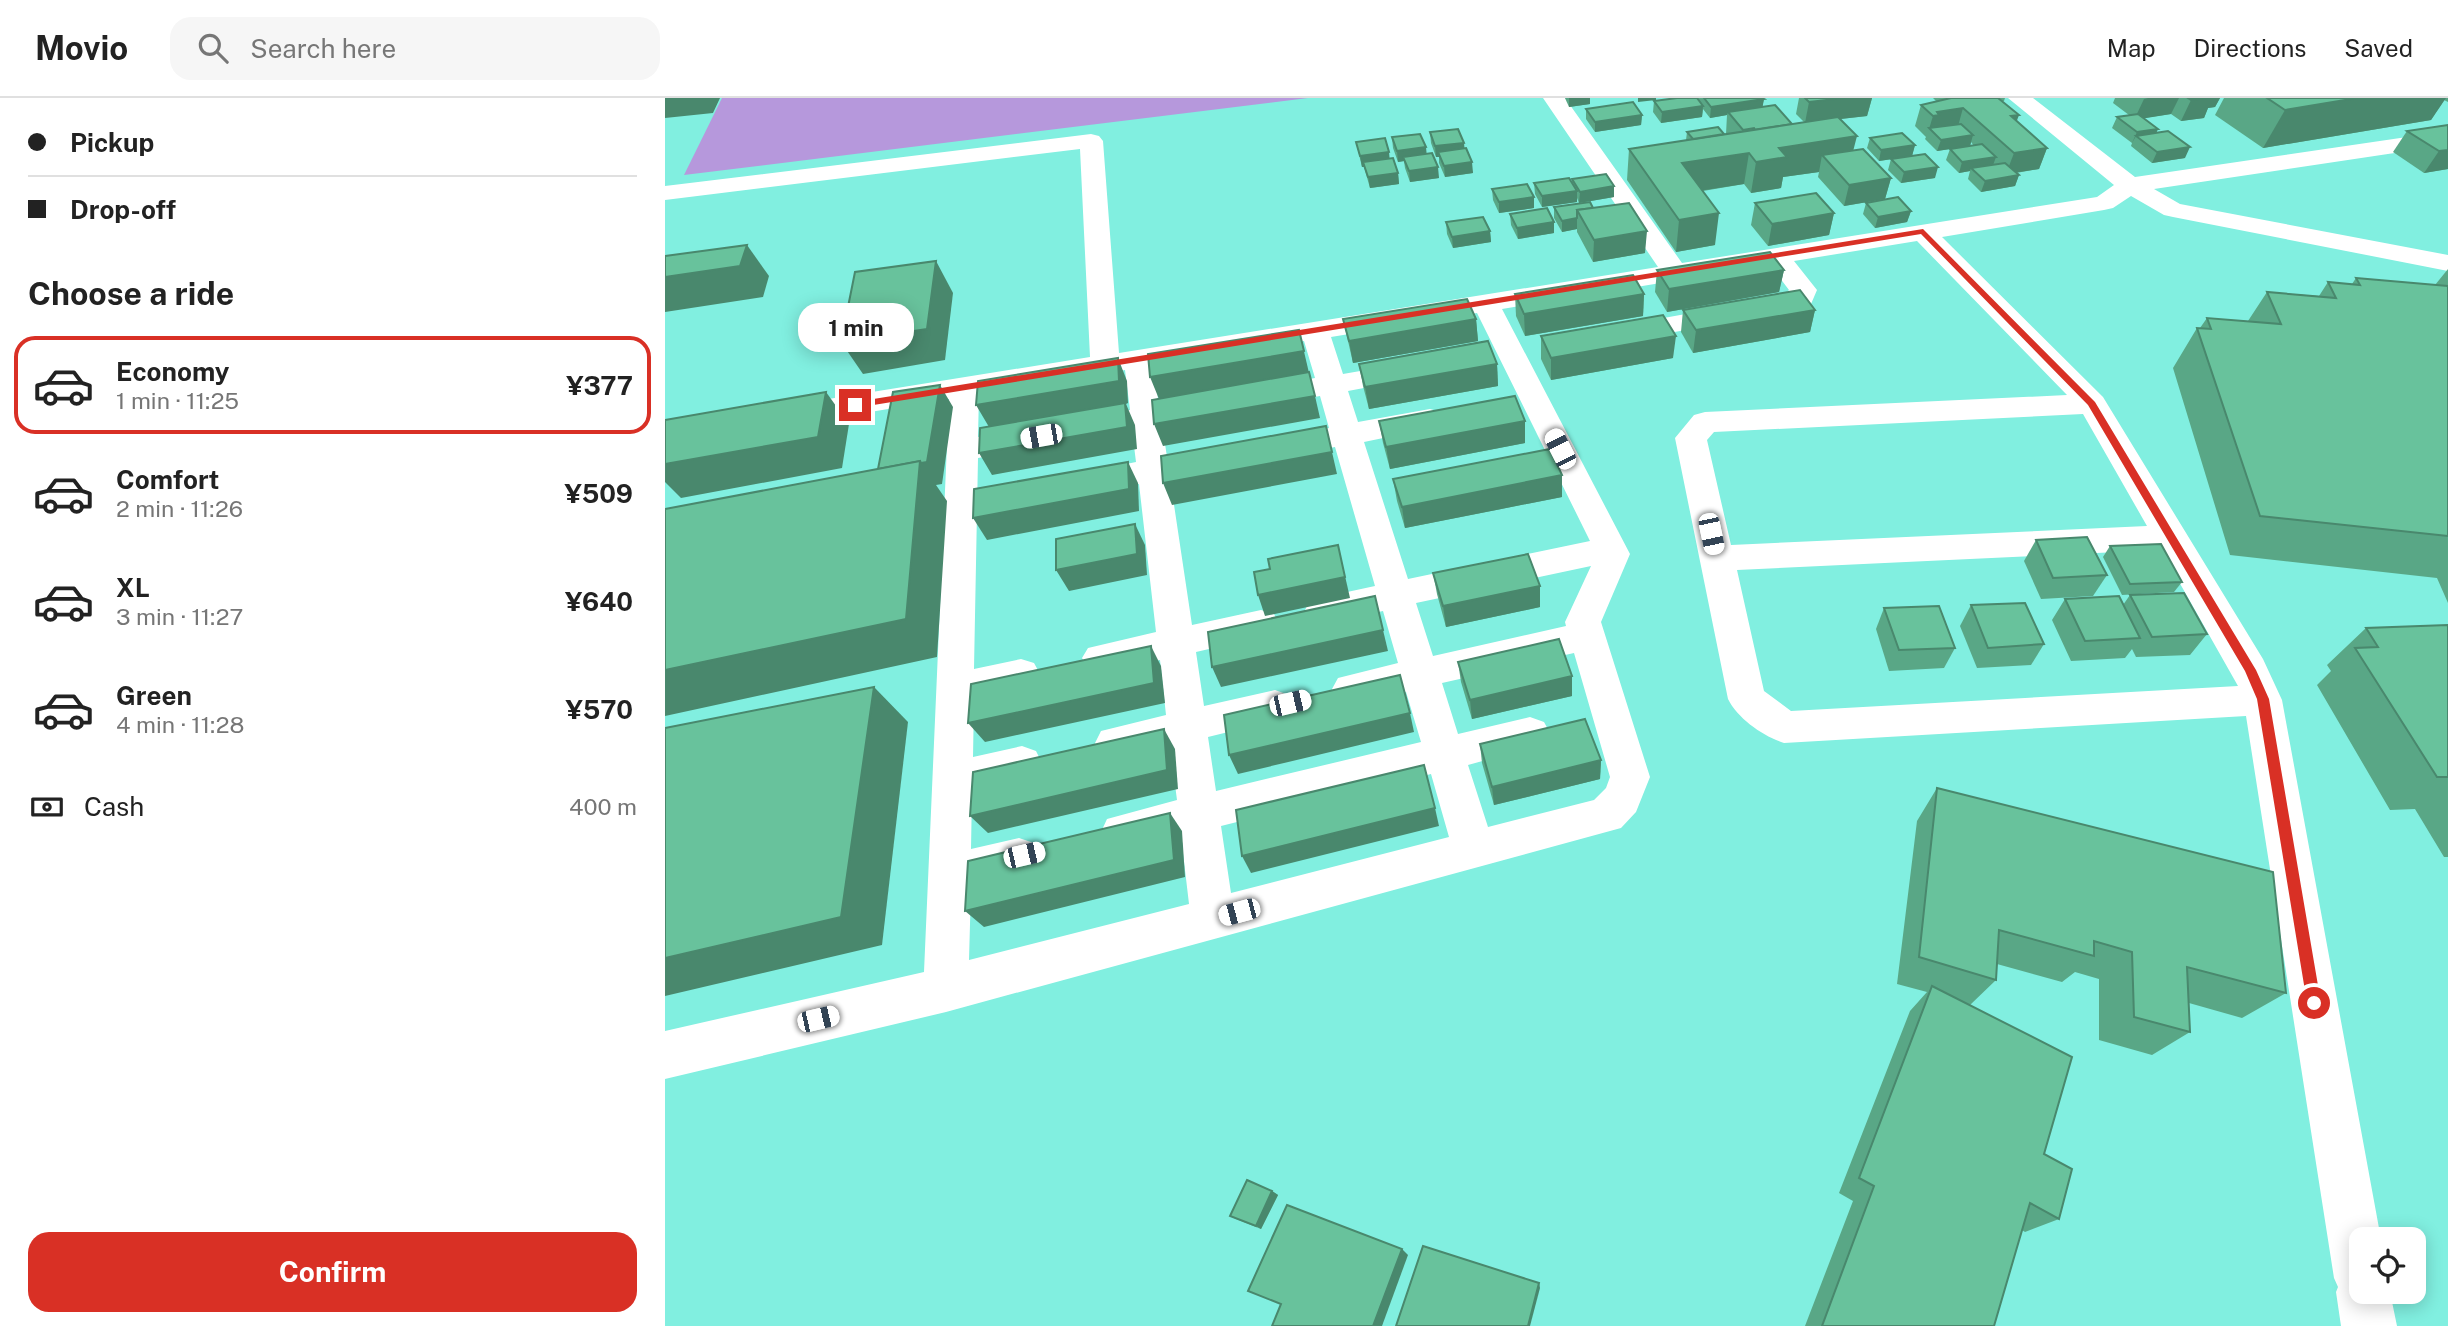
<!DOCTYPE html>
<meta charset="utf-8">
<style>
:root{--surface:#fff;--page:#f6f6f6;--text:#222;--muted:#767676;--line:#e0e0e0;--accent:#d93025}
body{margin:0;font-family:"Public Sans",sans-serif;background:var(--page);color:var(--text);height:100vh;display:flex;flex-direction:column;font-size:26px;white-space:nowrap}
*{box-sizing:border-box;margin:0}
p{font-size:23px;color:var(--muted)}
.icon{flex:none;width:38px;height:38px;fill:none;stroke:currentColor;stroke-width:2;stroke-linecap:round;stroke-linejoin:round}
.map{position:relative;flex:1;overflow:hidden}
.drawer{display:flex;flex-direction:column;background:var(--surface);width:665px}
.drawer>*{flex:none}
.guide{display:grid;align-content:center;height:154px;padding:0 28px;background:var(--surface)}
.fabs{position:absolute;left:1684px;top:1129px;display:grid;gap:14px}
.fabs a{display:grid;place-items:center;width:77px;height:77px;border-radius:14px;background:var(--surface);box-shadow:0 4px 18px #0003;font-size:35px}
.end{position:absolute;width:32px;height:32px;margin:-16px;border:9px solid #d93025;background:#fff;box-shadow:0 0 0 4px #fff}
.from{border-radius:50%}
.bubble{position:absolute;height:49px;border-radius:21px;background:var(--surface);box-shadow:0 4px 18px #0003;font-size:23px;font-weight:700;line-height:49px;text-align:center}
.car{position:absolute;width:21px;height:42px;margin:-21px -10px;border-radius:9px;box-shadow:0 0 5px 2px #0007;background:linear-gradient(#fff 24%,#345 0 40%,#fff 0 76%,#345 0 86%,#fff 0)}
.guide b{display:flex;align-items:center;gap:24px;height:66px;font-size:26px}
.guide b+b{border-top:2px solid var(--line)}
.guide i{width:18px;height:18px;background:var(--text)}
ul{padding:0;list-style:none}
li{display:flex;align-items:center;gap:21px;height:98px;margin:0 14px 10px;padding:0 14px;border:4px solid transparent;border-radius:21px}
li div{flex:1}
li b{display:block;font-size:26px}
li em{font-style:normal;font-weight:700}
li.current{border-color:var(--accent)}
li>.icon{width:63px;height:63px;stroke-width:1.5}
h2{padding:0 28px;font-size:32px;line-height:84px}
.pay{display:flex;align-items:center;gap:18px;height:77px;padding:0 28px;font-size:26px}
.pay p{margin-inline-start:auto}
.action{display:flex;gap:14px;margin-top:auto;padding:14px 28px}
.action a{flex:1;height:80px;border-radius:21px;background:var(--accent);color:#fff;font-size:28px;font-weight:700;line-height:80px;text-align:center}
header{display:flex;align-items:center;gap:42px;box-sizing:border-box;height:98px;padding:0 35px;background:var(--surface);border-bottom:2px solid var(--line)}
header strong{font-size:33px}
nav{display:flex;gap:38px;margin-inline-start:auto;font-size:24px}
.search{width:490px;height:63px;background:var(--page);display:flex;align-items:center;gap:18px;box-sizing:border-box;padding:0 24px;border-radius:21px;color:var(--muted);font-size:26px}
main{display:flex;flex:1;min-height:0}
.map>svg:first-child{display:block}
.green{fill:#b698dc}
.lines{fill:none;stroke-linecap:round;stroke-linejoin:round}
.minor{fill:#fff;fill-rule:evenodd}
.wall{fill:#59a786}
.shaded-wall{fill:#49886d}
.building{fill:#68c29c;stroke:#49886d;stroke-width:2}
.route{fill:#d93025}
</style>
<header>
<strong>Movio</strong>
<div class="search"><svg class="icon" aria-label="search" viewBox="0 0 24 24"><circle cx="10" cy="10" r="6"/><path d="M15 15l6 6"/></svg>Search here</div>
<nav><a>Map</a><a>Directions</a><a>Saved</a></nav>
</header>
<main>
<section class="drawer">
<div class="guide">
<b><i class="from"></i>Pickup</b>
<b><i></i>Drop-off</b>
</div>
<h2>Choose a ride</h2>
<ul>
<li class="current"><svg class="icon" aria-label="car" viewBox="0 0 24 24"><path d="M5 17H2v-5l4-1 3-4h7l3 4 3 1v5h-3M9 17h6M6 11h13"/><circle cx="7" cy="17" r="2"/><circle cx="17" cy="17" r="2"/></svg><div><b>Economy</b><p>1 min · 11:25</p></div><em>¥377</em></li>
<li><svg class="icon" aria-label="car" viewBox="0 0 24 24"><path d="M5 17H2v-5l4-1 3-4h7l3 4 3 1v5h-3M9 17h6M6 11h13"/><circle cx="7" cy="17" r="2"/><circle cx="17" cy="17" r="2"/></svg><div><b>Comfort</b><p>2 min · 11:26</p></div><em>¥509</em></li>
<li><svg class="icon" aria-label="car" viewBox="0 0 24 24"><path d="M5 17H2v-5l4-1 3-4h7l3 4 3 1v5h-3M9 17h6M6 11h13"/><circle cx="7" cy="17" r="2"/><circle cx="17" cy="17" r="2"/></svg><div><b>XL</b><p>3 min · 11:27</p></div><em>¥640</em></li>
<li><svg class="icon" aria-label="car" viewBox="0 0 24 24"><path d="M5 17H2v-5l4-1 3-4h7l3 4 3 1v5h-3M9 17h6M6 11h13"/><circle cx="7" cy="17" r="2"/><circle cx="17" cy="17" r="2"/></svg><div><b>Green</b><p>4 min · 11:28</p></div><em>¥570</em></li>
</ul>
<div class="pay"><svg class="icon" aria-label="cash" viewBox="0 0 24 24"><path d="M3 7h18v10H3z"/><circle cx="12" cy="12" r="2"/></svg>Cash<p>400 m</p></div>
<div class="action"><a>Confirm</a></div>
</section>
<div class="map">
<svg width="1783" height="1228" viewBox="0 0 1783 1228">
<rect width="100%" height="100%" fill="#81efe0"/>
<polygon class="green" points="57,0 643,0 19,77"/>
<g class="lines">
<path class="minor" d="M878 0H900L1017 165 1432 99 1449 87 1343 0H1368L1470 79 1783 33V47L1489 91 1515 106 1783 157V173L1508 119 1499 117 1466 98 1448 110 1439 112 1277 139 1438 299 1598 561 1617 602 1716 1141H1696V1194H1725L1732 1228H1676L1671 1194 1673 1189 1669 1180 1581 618 1119 645C1098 638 1073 621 1063 601L1010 340 1029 317 1040 314 1402 297 1252 143 1129 163 1152 192 1146 206 1137 211 954 244 944 242 940 236 944 230 1119 198 1124 192 1105 167 837 211 965 456 936 524 985 679 971 714 956 730 281 914 0 981V933L259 874 284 301 120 328 109 325 105 318 109 311 120 308 425 259 415 51 0 102V88L426 36 434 38 438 43 454 255 993 169ZM812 215 925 443 743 481 699 344 776 328 780 321 776 314 765 311 693 324 683 293 757 279 762 273 757 267 747 264 678 276 666 239ZM639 243 650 280 585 292 581 299 585 306 596 309 655 298 664 330 600 343 595 350 600 357 611 360 670 349 710 488 645 502 640 512 645 522 658 526 718 513 733 565 673 580 667 591 673 602 686 606 741 594 756 644 551 693 543 639 624 619 629 608 624 597 610 592 539 608 531 554 609 536 614 526 609 516 596 512 527 527 505 380 559 369 564 361 559 353 548 350 502 359 497 326 551 316 555 309 551 302 540 299 494 307 488 268ZM460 272 465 312 313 339 314 296ZM1418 316 1482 428 1066 447 1042 342 1049 334ZM467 332 471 364 407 377 402 385 407 393 418 396 474 386 491 534 423 550 417 560 423 570 436 575 495 562 501 617 436 633 430 645 436 657 450 661 505 648 512 702 442 721 436 734 442 747 457 753 516 738 524 806 304 862 306 790 369 773 375 759 369 745 354 740 306 751 307 694 371 677 377 665 371 653 357 648 308 659 309 601 369 587 375 576 369 565 356 561 309 571 313 360ZM1496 452 1573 588 1126 613 1099 593 1072 472ZM926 468 900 524 901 528 768 558 751 505ZM909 555 945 679 941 690 929 702 823 729 803 667 879 646 885 635 879 624 865 619 793 636 777 585ZM766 676 784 739 566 795 556 728Z"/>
</g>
<g class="wall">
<polygon points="900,0 925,0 925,6 904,9"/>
<polygon points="1012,0 1097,0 1099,1 1097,9 1127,26 1139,24 1131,16 1134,0 1207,0 1202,18 1175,21 1188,52 1226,80 1220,101 1179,108 1153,79 1154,74 1118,79 1116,90 1086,95 1079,86 1038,93 1050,147 1011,154 962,82 964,51 1021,42 1022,34 1061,36 1062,17 1045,20 1038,11 1037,19 996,25 988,14 989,3"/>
<polygon points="1268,0 1340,0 1339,3 1336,3 1351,23 1382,50 1374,71 1351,75 1354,77 1350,88 1316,94 1303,81 1305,73 1294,75 1281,62 1285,51 1309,48 1306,44 1305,48 1272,53 1260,41 1261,39 1250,28 1256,7 1272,4"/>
<polygon points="1450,0 1555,0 1550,9 1543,10 1539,20 1516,23 1506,16 1479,20 1492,34 1520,60 1487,65 1466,48 1467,45 1447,30 1452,19 1464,17 1448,5"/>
<polygon points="1559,0 1783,0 1783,4 1779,2 1766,22 1598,50 1550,17"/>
<polygon points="921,11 977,17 976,27 930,34 921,21"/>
<polygon points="1742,33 1783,52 1783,71 1759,75 1728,54"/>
<polygon points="765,34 799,51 808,75 780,79 774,65 774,59 771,59 766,45"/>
<polygon points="727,39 761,49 761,56 774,80 745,84 740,70 739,63 733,64 728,50"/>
<polygon points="1205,40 1250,47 1247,58 1214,63 1202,50"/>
<polygon points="691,44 725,61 733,75 734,86 705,90 699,69 697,69"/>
<polygon points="1226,61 1270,80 1236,85 1223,72"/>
<polygon points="907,81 949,88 949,99 914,105 912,100 912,104 877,109 870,96 869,85 907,84"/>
<polygon points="827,91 869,99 869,110 834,115 828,102"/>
<polygon points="1090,105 1169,115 1164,137 1103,148 1086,127"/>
<polygon points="1201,105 1246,113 1242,124 1210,130 1198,116"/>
<polygon points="889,109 928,110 980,155 928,164 912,134 912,131 897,134 889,120"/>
<polygon points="845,116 889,135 853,141 846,127"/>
<polygon points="781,124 825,133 826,144 788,150 782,136"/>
<polygon points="1783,171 1783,505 1772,480 1565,457 1508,270 1532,230 1535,230 1542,220 1583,223 1602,194 1654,198 1663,184 1687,186 1691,180 1770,187"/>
<polygon points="992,172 1119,172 1114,194 1002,214 990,194"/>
<polygon points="850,196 979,196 978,218 860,238 851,218"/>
<polygon points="1018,212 1150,212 1145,234 1028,255 1016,234"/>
<polygon points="678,221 811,221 813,243 688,265"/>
<polygon points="876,238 1008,260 886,282 876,261"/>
<polygon points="694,266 832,266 833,288 704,311 698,288"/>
<polygon points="714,323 860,345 725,371 718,345"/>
<polygon points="728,381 897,399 740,430 732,403"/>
<polygon points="1371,442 1442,477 1428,498 1376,501 1359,463"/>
<polygon points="1445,448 1517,484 1509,494 1457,497 1438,459"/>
<polygon points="768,475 875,488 875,509 781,529 772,496"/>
<polygon points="1465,497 1542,536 1525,557 1471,559 1467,551 1460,560 1406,563 1387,522 1400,501 1458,507"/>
<polygon points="1306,507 1379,546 1366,567 1312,570 1295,528"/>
<polygon points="1219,510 1290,550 1279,570 1224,573 1211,531"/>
<polygon points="1783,527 1783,759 1779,759 1750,711 1725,712 1652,587 1666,573 1662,567 1701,530"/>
<polygon points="793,564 907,598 807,621 796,584"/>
<polygon points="815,646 936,662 935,681 829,707 817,665"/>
<polygon points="1272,690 1621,895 1577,920 1524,905 1525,934 1487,957 1434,942 1434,881 1410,874 1397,884 1332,866 1331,882 1305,907 1379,1056 1394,1121 1360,1134 1357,1132 1329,1228 1140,1228 1188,1103 1174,1095 1245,913 1262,894 1232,886 1252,723"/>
<polygon points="607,1093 613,1097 596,1131 571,1121 565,1118"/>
</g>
<g class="shaded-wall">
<polygon points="0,0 55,0 48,15 0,20"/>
<polygon points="904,0 925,0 925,6 904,9"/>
<polygon points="973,0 991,0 991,2 973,4"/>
<polygon points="1179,0 1207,0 1202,18 1140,25 1144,4"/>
<polygon points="1483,0 1514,0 1506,16 1469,22 1479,1"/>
<polygon points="1535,0 1555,0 1550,9 1543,10 1539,20 1516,23 1526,2"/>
<polygon points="1692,0 1781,0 1766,22 1598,50 1620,12"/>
<polygon points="1099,1 1097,12 1063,14 1062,17 1045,20 1046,9"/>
<polygon points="1038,8 1037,19 996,25 997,14"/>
<polygon points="1298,10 1292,32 1264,31 1268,18 1272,14"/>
<polygon points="977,17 976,27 930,34 930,24"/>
<polygon points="1354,17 1346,38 1346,18"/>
<polygon points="1493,31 1488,42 1471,38 1467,45 1472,34"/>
<polygon points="1093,35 1192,38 1184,69 1157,57 1154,74 1118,79 1116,90 1086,95 1091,64"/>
<polygon points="1308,37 1305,48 1272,53 1276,42"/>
<polygon points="799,45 800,55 773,54 774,59 771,59 770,48"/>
<polygon points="1250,47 1247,58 1214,63 1216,52"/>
<polygon points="761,49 762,60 738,59 739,63 733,64 732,53"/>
<polygon points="1525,49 1520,60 1487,65 1492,54"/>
<polygon points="1382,50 1374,71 1341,76 1349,55"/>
<polygon points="1783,52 1783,71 1759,75 1774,53"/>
<polygon points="724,54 725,65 698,64 699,69 697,69 695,58"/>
<polygon points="1084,55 1079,86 1014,96 1017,65"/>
<polygon points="1331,59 1327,70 1306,70 1305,73 1294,75 1297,64"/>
<polygon points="807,64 808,75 780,79 779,68"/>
<polygon points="773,69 774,80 745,84 744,73"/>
<polygon points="1273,69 1270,80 1236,85 1239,74"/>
<polygon points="733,75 734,86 705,90 703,79"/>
<polygon points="1354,77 1350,88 1316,94 1320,83"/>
<polygon points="1226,80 1220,101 1179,108 1184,87"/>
<polygon points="949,88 949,99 914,105 915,94"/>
<polygon points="912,93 912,104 877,109 877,98"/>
<polygon points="869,99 869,110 834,115 834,104"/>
<polygon points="1246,113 1242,124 1210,130 1213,119"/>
<polygon points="1054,115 1050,147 1011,154 1014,122"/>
<polygon points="1169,115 1164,137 1103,148 1107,126"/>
<polygon points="912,120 912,131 897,134 897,123"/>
<polygon points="889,124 889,135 853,141 852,130"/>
<polygon points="825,133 826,144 788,150 787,139"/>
<polygon points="982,133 980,155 928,164 929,142"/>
<polygon points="82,147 104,178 98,199 0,214 0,179"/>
<polygon points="271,163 288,195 280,262 198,276 176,244"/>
<polygon points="1119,172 1114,194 1002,214 1004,191"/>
<polygon points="979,196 978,218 860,238 859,216"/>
<polygon points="1150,212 1145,234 1028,255 1031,232"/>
<polygon points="811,221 813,243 688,265 684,243"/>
<polygon points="634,232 644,275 494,301 485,279"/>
<polygon points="1011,238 1008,260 886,282 886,260"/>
<polygon points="453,260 462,283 463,305 461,306 470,327 472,351 327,377 314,355 324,329 311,307"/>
<polygon points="832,266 833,288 704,311 700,289"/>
<polygon points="275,287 288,309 277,386 271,387 282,403 272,559 0,618 0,572 255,363"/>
<polygon points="161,294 184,326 177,370 16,400 0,384 0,366"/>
<polygon points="650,298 655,320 498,348 489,326"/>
<polygon points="860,323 860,345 725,371 721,349"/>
<polygon points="667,354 672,376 507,407 498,385"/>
<polygon points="463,364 473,385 474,413 322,442 308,420"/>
<polygon points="897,377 897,399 740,430 737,409"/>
<polygon points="470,426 480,447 482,477 404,493 391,472"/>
<polygon points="673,447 685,500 600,518 593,497"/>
<polygon points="875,488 875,509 781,529 778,508"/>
<polygon points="718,532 723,553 556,589 547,569"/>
<polygon points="486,548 496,568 500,605 320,644 303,625"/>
<polygon points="907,578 907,598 807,621 805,602"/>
<polygon points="209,589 243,624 217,847 0,898 0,860"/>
<polygon points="745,615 749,634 573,676 564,657"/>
<polygon points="499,631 510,651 513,691 323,735 305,718"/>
<polygon points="936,662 935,681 829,707 827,689"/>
<polygon points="770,710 774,728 586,775 577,758"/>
<polygon points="505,715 517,733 520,779 319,829 300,813"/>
<polygon points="607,1093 613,1097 596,1131 591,1128"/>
<polygon points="737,1151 743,1157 717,1228 708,1228"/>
<polygon points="874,1185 875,1190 865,1228 863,1228"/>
</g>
<g class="building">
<polygon points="1012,0 1032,0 1038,8 997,14 989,3"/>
<polygon points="1039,0 1097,0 1099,1 1046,9"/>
<polygon points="1140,0 1179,0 1144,4"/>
<polygon points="1286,0 1333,0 1354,17 1346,18 1382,50 1349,55 1298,10 1272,14 1274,17 1268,18 1256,7"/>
<polygon points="1523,0 1542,0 1526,2"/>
<polygon points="1602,0 1692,0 1620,12"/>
<polygon points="968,4 977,17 930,24 921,11"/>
<polygon points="1110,7 1127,26 1090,32 1089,30 1078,32 1063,14"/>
<polygon points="1473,16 1493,31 1472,34 1452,19"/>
<polygon points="1173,19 1192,38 1114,50 1122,59 1091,64 1084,55 1017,65 1054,115 1014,122 964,51"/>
<polygon points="1296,26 1308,37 1276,42 1264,30"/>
<polygon points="1783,27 1783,52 1774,53 1742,33"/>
<polygon points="1053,29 1059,36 1028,41 1022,34"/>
<polygon points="793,31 799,45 770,48 765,34"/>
<polygon points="1503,33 1525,49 1492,54 1471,38"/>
<polygon points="1237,35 1250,47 1216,52 1205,40"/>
<polygon points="755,36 761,49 732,53 727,39"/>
<polygon points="720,40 724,54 695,58 691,44"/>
<polygon points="1317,46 1331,59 1297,64 1285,51"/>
<polygon points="801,50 807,64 779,68 773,54"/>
<polygon points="1198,51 1226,80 1184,87 1157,57"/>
<polygon points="767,55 773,69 744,73 738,59"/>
<polygon points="1260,56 1273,69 1239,74 1226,61"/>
<polygon points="728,60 733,75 703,79 698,64"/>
<polygon points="1340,65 1354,77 1320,83 1306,70"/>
<polygon points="941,76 949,88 915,94 907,81"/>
<polygon points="904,80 912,93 877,98 869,85"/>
<polygon points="862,86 869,99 834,104 827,91"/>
<polygon points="1151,95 1169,115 1107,126 1090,105"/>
<polygon points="1233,99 1246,113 1213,119 1201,105"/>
<polygon points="925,104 928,110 912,112 912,120 897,123 889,109"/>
<polygon points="964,105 982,133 929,142 912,112"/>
<polygon points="882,110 889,124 852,130 845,116"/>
<polygon points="818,119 825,133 787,139 781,124"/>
<polygon points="82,147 75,168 0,179 0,158"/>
<polygon points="1105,154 1119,172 1004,191 992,172"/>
<polygon points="271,163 262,231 176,244 190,174"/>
<polygon points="968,177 979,196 859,216 850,196"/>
<polygon points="1691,180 1783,188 1783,438 1595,418 1532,230 1546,231 1542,220 1616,226 1602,194 1671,200 1663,184 1695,187"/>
<polygon points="1135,192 1150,212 1031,232 1018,212"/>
<polygon points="802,201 811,221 684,243 678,221"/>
<polygon points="998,217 1011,238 886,260 876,238"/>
<polygon points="634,232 639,253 485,279 483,256"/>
<polygon points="823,243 832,266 700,289 694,266"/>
<polygon points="453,260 454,283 311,307 313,283"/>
<polygon points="644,274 650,298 489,326 487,302"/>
<polygon points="275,287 262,364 256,365 255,363 213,371 228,294"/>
<polygon points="161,294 153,339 0,366 0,322"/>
<polygon points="850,298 860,323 721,349 714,323"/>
<polygon points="460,305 462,329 314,355 315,330"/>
<polygon points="661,328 667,354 498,385 496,358"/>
<polygon points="885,351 897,377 737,409 728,381"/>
<polygon points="255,363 241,521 0,572 0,411"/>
<polygon points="463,364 464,391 308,420 309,391"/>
<polygon points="470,426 472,456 391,472 391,441"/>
<polygon points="1422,439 1442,477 1388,480 1371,442"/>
<polygon points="1496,446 1517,484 1465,486 1445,448"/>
<polygon points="673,447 680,479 593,497 589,474 605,471 603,461"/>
<polygon points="863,456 875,488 778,508 768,475"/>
<polygon points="1519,495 1542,536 1487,539 1465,497"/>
<polygon points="710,498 718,532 547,569 543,534"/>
<polygon points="1454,498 1475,540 1420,543 1400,501"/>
<polygon points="1360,505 1379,546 1323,550 1306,507"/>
<polygon points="1274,508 1290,550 1234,552 1219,510"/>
<polygon points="1783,527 1783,679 1772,679 1690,550 1713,549 1701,530"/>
<polygon points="894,541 907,578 805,602 793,564"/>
<polygon points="486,548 489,585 303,625 306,586"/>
<polygon points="735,577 745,615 564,657 559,617"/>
<polygon points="209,589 176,819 0,860 0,630"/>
<polygon points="920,621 936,662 827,689 815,646"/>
<polygon points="499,631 502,672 305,718 308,674"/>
<polygon points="759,667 770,710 577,758 571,712"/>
<polygon points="1272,690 1608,774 1621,895 1522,869 1525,934 1469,919 1467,854 1429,843 1429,858 1334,832 1331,882 1254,859"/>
<polygon points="505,715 509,762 300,813 303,763"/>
<polygon points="1267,888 1407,959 1379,1056 1407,1071 1394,1121 1365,1105 1329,1228 1157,1228 1209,1088 1194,1080"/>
<polygon points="582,1082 607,1093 591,1128 565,1118"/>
<polygon points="622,1107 737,1151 708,1228 607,1228 616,1206 583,1193"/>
<polygon points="758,1148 874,1185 863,1228 731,1228"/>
</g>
<polygon class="route" points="1258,131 1430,304 1591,572 1604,601 1656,905 1654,910 1644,910 1642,905 1592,601 1580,573 1423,307 1256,136 190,310 186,307 190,304"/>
</svg>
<div class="fabs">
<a><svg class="icon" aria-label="locate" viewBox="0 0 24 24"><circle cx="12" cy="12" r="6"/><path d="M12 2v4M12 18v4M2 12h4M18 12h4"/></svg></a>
</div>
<i class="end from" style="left:1649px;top:905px"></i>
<i class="end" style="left:190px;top:307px"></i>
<div class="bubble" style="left:133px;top:205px;width:116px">1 min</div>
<i class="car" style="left:376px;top:338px;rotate:260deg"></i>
<i class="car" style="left:895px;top:351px;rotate:333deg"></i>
<i class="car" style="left:1046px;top:436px;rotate:168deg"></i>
<i class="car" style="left:625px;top:605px;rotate:77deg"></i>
<i class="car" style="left:359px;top:757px;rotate:77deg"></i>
<i class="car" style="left:574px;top:814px;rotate:255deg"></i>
<i class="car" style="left:153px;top:921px;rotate:77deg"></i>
</div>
</main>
